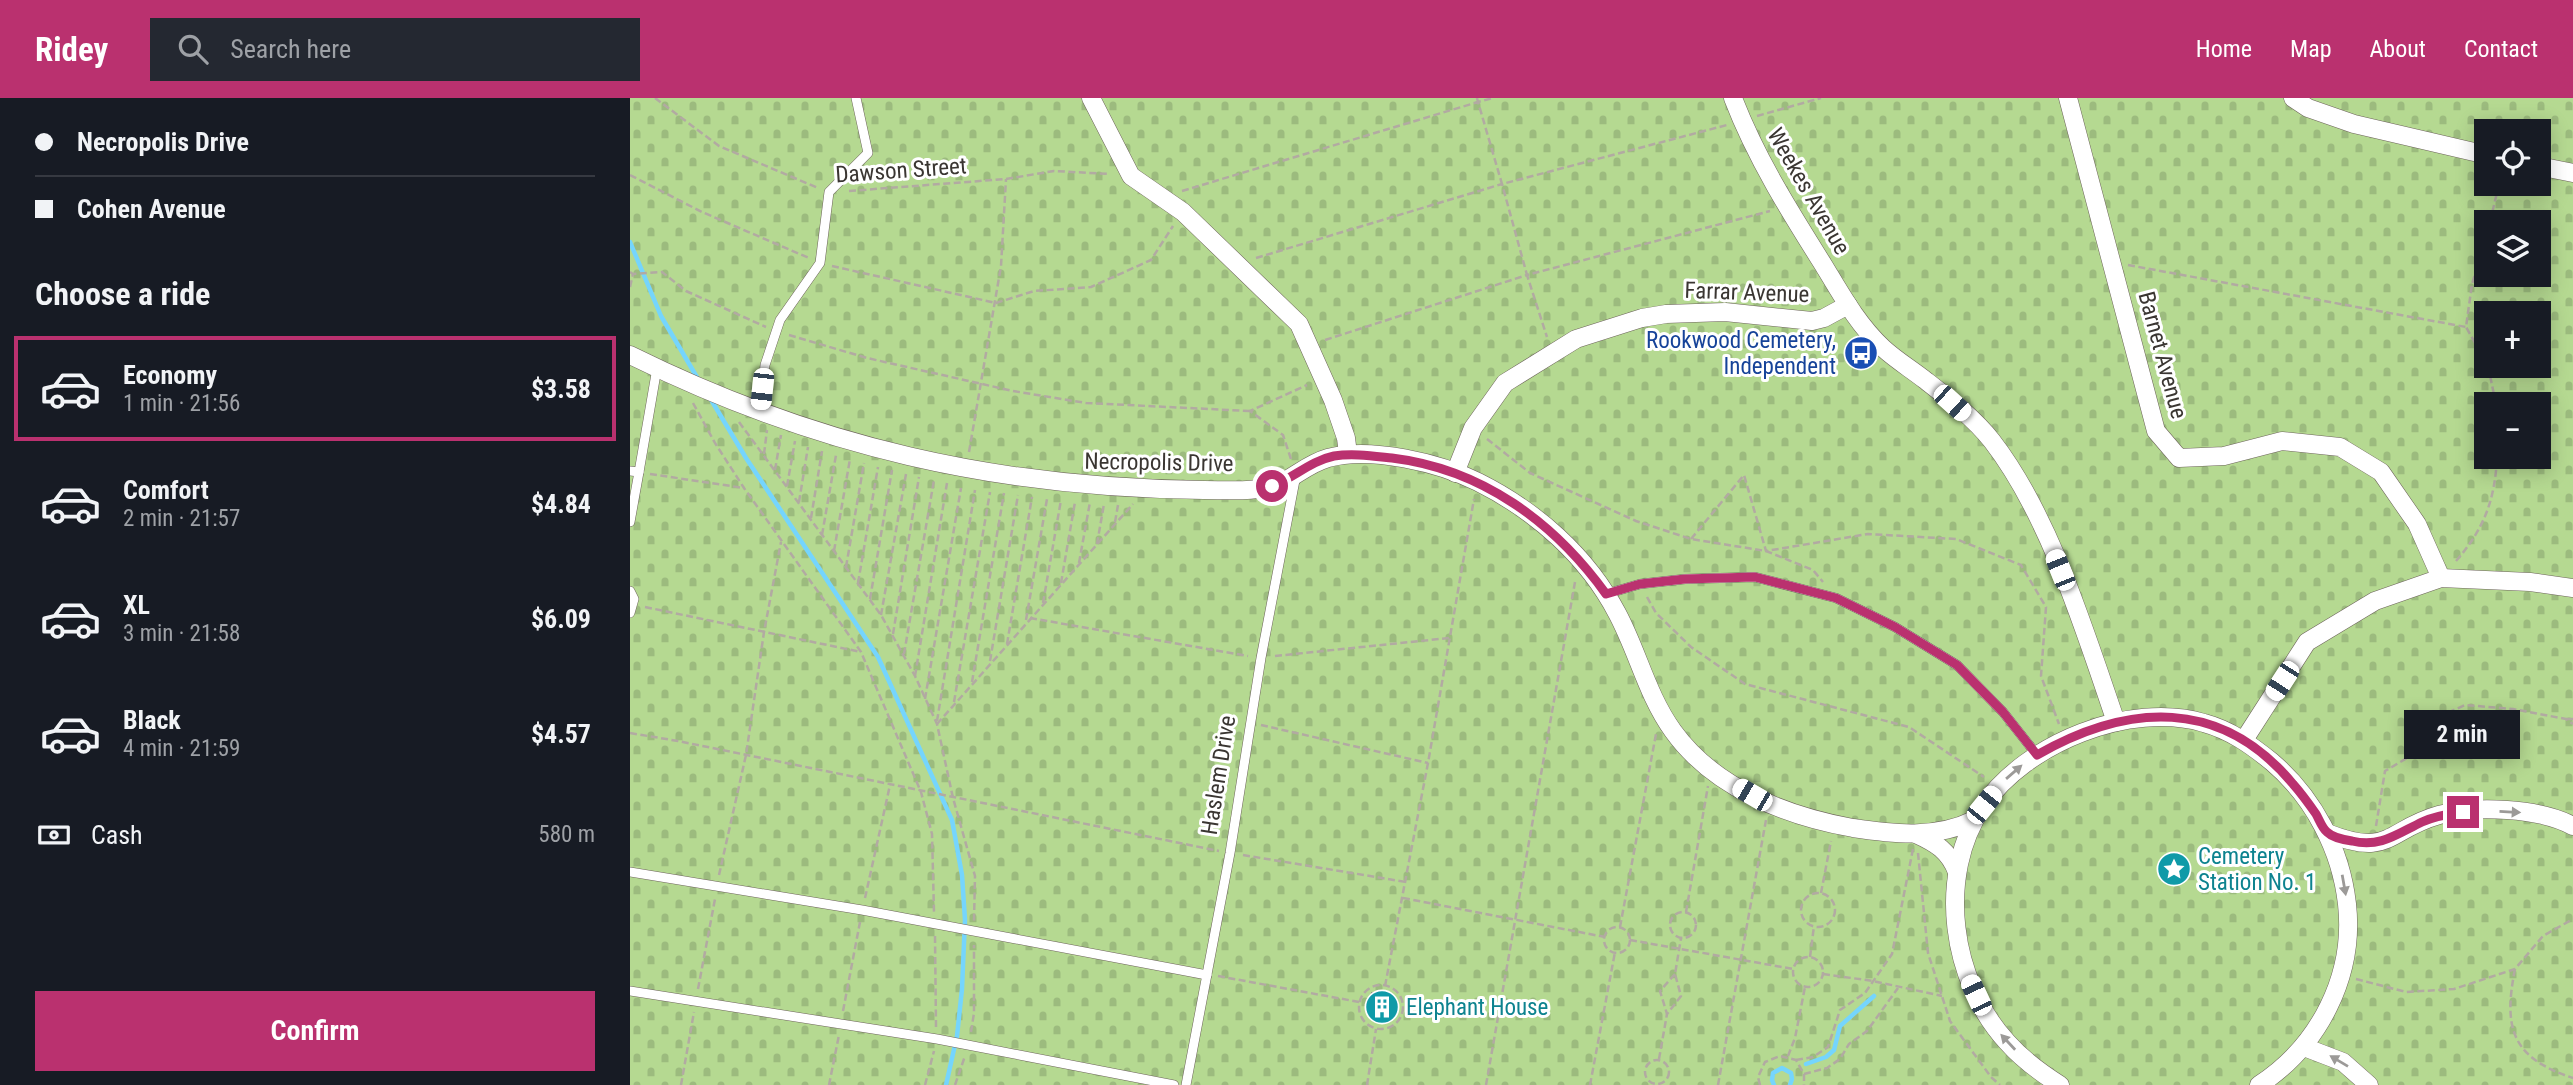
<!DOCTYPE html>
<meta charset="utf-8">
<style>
:root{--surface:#171b24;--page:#242831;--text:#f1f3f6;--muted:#9ea1a6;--line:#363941;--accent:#ba316f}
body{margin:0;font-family:"Roboto Condensed",sans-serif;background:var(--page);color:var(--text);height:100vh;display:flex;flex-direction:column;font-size:26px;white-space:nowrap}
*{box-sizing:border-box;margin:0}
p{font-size:23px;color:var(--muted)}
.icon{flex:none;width:38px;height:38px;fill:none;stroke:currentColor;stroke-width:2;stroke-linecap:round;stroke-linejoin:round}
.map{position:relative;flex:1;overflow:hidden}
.side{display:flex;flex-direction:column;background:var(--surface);width:630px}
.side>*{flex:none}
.banner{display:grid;align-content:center;height:154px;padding:0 35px;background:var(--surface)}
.fabs{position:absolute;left:1844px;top:21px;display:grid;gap:14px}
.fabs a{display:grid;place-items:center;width:77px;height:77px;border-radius:0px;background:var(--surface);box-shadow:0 4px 18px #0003;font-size:35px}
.end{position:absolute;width:32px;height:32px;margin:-16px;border:9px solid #ba316f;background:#fff;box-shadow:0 0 0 4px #fff}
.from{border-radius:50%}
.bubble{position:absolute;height:49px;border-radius:0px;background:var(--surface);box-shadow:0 4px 18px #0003;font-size:23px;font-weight:700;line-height:49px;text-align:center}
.car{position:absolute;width:21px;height:42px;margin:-21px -10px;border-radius:9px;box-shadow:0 0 5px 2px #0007;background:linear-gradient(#fff 24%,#345 0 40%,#fff 0 76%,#345 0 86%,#fff 0)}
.banner b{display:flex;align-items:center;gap:24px;height:66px;font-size:26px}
.banner b+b{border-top:2px solid var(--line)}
.banner i{width:18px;height:18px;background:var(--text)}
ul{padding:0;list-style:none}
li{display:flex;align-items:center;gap:21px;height:105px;margin:0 14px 10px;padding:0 21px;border:4px solid transparent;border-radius:0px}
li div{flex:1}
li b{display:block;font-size:26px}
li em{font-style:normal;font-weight:700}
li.active{border-color:var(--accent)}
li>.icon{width:63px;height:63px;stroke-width:1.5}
h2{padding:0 35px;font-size:32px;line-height:84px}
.pay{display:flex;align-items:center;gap:18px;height:77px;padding:0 35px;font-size:26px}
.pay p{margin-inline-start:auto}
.button{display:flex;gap:14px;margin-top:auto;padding:14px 35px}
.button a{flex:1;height:80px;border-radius:0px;background:var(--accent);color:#fff;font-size:28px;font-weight:700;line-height:80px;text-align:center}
header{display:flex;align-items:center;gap:42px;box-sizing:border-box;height:98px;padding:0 35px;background:var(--accent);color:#fff}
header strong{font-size:33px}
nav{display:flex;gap:38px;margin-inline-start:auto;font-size:24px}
.search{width:490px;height:63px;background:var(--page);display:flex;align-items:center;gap:18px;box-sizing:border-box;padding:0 24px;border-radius:0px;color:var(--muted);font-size:26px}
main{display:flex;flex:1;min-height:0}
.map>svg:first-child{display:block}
.cemetery{fill:url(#cemetery-stones);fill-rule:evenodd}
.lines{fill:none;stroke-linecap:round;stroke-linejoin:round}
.stream{stroke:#75d5fd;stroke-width:4.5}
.building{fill:#daa060;stroke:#948b82;stroke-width:2}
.lane-casing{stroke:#6d645b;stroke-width:10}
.street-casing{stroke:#6d645b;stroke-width:19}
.path{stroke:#b2aaa2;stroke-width:2.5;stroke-dasharray:7 3.5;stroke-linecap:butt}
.lane{stroke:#fff;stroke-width:9}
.street{stroke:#fff;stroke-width:18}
.oneway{fill:#9c9a98}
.route{stroke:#ba316f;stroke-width:9}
.labels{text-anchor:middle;stroke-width:6;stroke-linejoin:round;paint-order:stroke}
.street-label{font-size:23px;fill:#3a3632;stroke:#fff}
.transit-label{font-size:23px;fill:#164399;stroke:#fff;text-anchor:end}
.culture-label{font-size:23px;fill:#0d838f;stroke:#fff;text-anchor:start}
</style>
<header>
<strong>Ridey</strong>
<div class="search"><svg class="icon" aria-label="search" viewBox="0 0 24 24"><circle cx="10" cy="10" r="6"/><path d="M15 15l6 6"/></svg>Search here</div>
<nav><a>Home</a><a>Map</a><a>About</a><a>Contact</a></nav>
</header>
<main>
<section class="side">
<div class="banner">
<b><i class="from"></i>Necropolis Drive</b>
<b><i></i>Cohen Avenue</b>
</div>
<h2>Choose a ride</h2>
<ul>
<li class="active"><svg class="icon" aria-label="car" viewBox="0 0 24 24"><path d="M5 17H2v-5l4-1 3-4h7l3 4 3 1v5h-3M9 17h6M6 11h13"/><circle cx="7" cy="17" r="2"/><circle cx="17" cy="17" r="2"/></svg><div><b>Economy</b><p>1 min · 21:56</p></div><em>$3.58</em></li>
<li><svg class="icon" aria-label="car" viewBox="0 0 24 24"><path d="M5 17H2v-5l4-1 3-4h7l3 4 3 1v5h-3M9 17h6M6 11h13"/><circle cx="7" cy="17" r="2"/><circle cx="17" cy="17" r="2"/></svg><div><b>Comfort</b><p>2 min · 21:57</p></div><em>$4.84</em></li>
<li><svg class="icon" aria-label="car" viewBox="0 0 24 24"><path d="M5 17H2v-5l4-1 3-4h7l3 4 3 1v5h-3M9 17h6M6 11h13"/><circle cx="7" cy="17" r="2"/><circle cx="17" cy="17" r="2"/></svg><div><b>XL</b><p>3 min · 21:58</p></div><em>$6.09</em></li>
<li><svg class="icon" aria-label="car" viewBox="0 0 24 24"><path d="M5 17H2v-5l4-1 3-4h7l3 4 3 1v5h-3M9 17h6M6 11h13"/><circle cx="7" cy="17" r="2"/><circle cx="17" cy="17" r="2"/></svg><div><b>Black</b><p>4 min · 21:59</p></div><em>$4.57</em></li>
</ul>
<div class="pay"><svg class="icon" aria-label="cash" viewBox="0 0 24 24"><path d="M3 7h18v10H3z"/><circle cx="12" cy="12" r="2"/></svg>Cash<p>580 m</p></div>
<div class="button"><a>Confirm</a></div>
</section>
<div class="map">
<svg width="1943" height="987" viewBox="0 0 1943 987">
<defs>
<pattern id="cemetery-stones" width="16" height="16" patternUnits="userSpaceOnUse" patternTransform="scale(1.75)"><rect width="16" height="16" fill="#b5d991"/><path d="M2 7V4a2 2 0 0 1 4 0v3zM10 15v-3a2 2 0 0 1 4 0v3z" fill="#9cbb7e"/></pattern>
</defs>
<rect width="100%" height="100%" fill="#f1e7dd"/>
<path class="cemetery" d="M0 0H1943V987H0ZM1857 33H1909V86H1857ZM1857 124H1909V177H1857ZM1857 215H1909V268H1857ZM1857 306H1909V359H1857Z"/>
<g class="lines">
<g class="stream">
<polyline points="0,144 31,218 68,281"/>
<polyline points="80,300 116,360 248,559 322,722 332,777 335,822 332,891 327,938 316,987"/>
<polyline points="1176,966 1196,959 1204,952 1210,928 1244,898"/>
<polyline points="1144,987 1142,982 1143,975 1152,970 1161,975 1162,981 1160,987"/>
</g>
</g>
<polygon class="building" points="742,895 758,897 757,902 765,904 763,917 738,914"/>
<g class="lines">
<g class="lane-casing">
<g id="lane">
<polyline points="130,314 135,267 150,222 190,165 199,94 238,55 226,0"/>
<polyline points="0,373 9,374 27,270"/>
<polyline points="0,424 9,374"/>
<polyline points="0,493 4,501 0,515"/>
<polyline points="976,496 1010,486 1055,481 1125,479 1206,500 1265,529 1327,567 1373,614 1407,657"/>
<polyline points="0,774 232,812 577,877"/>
<polyline points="0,893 307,941 544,987"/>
<polyline points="556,987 600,755 631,560 666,377"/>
</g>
</g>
<g class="street-casing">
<g id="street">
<polyline points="461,0 501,78 553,114 669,226 703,302 716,340 718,356"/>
<path d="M1103 0C1126 60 1160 114 1194 168 1211 196 1228 227 1253 250 1266 262 1281 271 1295 282 1318 300 1344 320 1362 343 1420 418 1455 534 1486 624"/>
<polyline points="1438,0 1526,333 1549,360 1594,358 1652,343 1710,349 1751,374 1787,426 1811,480"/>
<polyline points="1663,0 1678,10 1724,26 1857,57"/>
<polyline points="1909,68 1943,75"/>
<path d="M0 257C186 349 367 390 574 392 598 392 629 395 651 385 667 377 680 365 698 360 740 348 810 365 848 384 906 413 957 458 987 515 1008 554 1017 597 1043 633 1084 690 1156 718 1223 730 1263 736 1306 741 1344 722"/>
<polyline points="825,375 843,330 875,285 946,241 1012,220 1036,216 1095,214 1182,223 1194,220 1218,207"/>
<polyline points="1614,642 1677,544 1745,503 1811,480 1900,484 1943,490"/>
<path d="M1697 735C1761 760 1756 732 1809 717 1845 707 1910 710 1943 728"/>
<path d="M1286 736C1306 745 1319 753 1327 774"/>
<polyline points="1674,949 1713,964 1739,987"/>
<path d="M1430 987C1411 975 1392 961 1377 944 1321 883 1306 778 1353 708 1396 645 1500 603 1574 625 1600 632 1621 647 1642 664 1684 700 1711 752 1717 806 1725 878 1689 948 1629 987"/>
</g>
</g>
<g class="path">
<polyline points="25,0 89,48 188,90"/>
<polyline points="847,0 848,4 863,0"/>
<polyline points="1127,18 1191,0"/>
<polyline points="0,77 72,114 179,160"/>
<polyline points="219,93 376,81 424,73 480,76"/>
<polyline points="552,93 848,4 872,86 1097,27"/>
<polyline points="1860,124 1869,86"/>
<polyline points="1857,138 1842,186 1836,229 1857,266"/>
<polyline points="626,160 872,86 897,177 1140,113"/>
<polyline points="1498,167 1836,229"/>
<polyline points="202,168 366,205 404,193 461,189 521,162 543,128"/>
<polyline points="0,174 3,176 32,174 56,193 136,229"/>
<polyline points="0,189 3,176"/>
<polyline points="159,237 237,260 383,293 456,305 620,313"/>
<polyline points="695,242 897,177 917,239"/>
<polyline points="1858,268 1866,306"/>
<polyline points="63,305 85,345 114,390 231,554 291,694 302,736 304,814"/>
<polyline points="109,324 251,517 285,578 307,626 323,700 345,778 344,823"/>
<polyline points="857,341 900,375 1006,423 1061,441 1136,453 1183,472 1193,484"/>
<polyline points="339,354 371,168 376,81"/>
<polyline points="134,356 137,332"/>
<polyline points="661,361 653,337 620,313 677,287"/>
<polyline points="145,372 151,337"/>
<polyline points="20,376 114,390"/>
<polyline points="157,388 165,343"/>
<polyline points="169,404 178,349"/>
<polyline points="181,420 192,353"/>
<polyline points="485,424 488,407"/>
<polyline points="192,437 206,357"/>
<polyline points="1061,441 1114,377 1136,453 1238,436 1326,441 1391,467 1416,509 1411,578 1429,626"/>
<polyline points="467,446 474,406"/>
<polyline points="204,453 220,361"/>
<path d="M1826 463C1854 431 1865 402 1867 359"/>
<polyline points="449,465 460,404"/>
<polyline points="216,469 234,365"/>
<polyline points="228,485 248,369"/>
<polyline points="431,485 445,404"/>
<polyline points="1017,499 1026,515 1061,549 1115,586 1279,629 1354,679"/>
<polyline points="240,501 262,372"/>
<polyline points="413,505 431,402"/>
<polyline points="15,509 231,554"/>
<polyline points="251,517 276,376"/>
<polyline points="400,520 618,558"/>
<polyline points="396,522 417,401"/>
<polyline points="263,536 289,379"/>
<polyline points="377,546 402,399"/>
<polyline points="274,556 304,382"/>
<polyline points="645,558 819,540"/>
<polyline points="360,563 388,397"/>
<polyline points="285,578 317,385"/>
<polyline points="342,584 374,395"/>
<polyline points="295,601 331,390"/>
<polyline points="324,604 360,394"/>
<polyline points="1936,621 1943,621"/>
<polyline points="307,623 345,392"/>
<polyline points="307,626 503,406"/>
<polyline points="631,627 798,665"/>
<polyline points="0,635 48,643 589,753"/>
<polyline points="1746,728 1755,673 1777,660 1791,627 1835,607 1883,611 1936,621 1943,626"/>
<polyline points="1288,755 1298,855 1320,923 1361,979 1370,987"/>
<polyline points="613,757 776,784"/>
<polyline points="89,777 116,657 134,534 151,444"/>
<polyline points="1191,795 1201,743"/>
<circle cx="1188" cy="812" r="17"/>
<polyline points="235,800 260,687"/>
<polyline points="773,800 975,839"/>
<polyline points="1056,814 1078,688"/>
<circle cx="1053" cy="827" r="13"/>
<polyline points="990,829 1026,636"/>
<circle cx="987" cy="842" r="13"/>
<polyline points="305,838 306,929"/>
<polyline points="1000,842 1163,871"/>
<polyline points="1180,859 1184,828"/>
<circle cx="1178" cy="874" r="15"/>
<path d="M1885 871C1873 931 1882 960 1943 980"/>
<polyline points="1045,876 1030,893 1037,916 1051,898 1045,876 1051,840"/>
<polyline points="1193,876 1243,883 1312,898"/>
<polyline points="588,878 729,904"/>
<polyline points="1726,881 1776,894 1824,891 1885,871 1913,838 1943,821"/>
<circle cx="751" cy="909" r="22"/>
<polyline points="755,888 798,665 844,401"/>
<polyline points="68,891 85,801"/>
<polyline points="213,913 230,824"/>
<polyline points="341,934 344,915 344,847"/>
<polyline points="1158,958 1165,940 1175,889"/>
<polyline points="1029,961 1037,916"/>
<circle cx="1027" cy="974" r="12"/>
<polyline points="1166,962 1183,959 1198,949 1210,912 1235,895 1262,856 1283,751"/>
<polyline points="1174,976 1197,970 1210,961 1219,946 1237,933 1268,890"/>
<polyline points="51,987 64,914"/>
<polyline points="199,987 209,937"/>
<polyline points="295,987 304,953"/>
<polyline points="325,987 335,958"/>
<polyline points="737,987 746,931"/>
<polyline points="856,987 945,484"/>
<polyline points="960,987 985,854"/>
<polyline points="1088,987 1136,722"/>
<polyline points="1130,987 1128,979 1135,964 1150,958 1166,962 1174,976 1174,987"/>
</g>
<use href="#lane" class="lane"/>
<use href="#street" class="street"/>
</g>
<defs><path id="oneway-solid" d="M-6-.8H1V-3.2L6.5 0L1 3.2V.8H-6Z" transform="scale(1.75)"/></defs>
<g class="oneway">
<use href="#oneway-solid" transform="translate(1384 674) rotate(-41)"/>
<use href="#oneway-solid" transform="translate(1880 714) rotate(3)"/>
<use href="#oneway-solid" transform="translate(1714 787) rotate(80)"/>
<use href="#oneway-solid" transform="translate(1378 944) rotate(-133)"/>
<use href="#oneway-solid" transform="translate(1709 963) rotate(-149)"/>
</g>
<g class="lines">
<path class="route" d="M642 388C664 380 680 363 704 358 723 355 743 358 762 360 852 371 924 424 976 496L1010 486 1055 481 1125 479 1206 500 1265 529 1327 567 1373 614 1407 657C1498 605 1591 599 1663 686 1671 695 1679 706 1686 716 1689 721 1692 730 1697 734 1702 739 1715 742 1722 743 1750 750 1767 736 1792 724 1805 718 1818 716 1833 714"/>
</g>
<defs>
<g id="bus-disc" transform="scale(1.75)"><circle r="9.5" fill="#1a4fb4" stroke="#fff"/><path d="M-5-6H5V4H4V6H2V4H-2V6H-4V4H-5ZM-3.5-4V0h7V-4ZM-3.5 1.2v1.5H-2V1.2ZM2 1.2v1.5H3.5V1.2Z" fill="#fff"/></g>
<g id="sight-disc" transform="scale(1.75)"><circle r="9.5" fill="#0f9aa8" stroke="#fff"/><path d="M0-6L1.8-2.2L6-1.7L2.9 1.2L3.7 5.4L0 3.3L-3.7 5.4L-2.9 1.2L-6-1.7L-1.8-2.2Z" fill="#fff"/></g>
<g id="building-disc" transform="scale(1.75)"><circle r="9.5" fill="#0f9aa8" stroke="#fff"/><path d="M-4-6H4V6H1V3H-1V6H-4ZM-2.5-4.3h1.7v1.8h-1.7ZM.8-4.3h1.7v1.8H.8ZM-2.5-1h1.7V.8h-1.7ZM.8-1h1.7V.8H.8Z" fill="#fff"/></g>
</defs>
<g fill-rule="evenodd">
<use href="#bus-disc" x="1231" y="255"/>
<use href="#sight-disc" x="1544" y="771"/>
<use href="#building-disc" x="752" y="909"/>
</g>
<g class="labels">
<g class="street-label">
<text transform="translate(271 72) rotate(-4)" y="8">Dawson Street</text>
<text transform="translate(1179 93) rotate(60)" y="8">Weekes Avenue</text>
<text transform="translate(1117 194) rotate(2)" y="8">Farrar Avenue</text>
<text transform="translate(1533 257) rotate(75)" y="8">Barnet Avenue</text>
<text transform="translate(529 364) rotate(1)" y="8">Necropolis Drive</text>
<text transform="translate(588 677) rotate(-81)" y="8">Haslem Drive</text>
</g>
<g class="transit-label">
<text x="1206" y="250">Rookwood Cemetery,<tspan x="1206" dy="26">Independent</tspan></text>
</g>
<g class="culture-label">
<text x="1568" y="766">Cemetery<tspan x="1568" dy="26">Station No. 1</tspan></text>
<text x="776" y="917">Elephant House</text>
</g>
</g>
</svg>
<div class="fabs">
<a><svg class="icon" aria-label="locate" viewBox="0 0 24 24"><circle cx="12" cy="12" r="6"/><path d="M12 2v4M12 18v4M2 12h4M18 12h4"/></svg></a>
<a><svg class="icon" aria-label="layers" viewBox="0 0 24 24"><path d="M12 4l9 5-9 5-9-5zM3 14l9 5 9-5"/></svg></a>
<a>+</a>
<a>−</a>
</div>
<i class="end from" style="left:642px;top:388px"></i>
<i class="end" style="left:1833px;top:714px"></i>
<div class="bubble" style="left:1774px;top:612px;width:116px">2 min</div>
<i class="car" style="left:132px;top:291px;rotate:186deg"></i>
<i class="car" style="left:1322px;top:305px;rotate:132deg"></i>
<i class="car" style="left:1430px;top:472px;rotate:338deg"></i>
<i class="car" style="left:1652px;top:583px;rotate:213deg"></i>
<i class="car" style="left:1122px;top:697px;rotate:300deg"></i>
<i class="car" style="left:1354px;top:707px;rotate:39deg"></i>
<i class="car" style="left:1346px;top:897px;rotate:335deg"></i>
</div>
</main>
